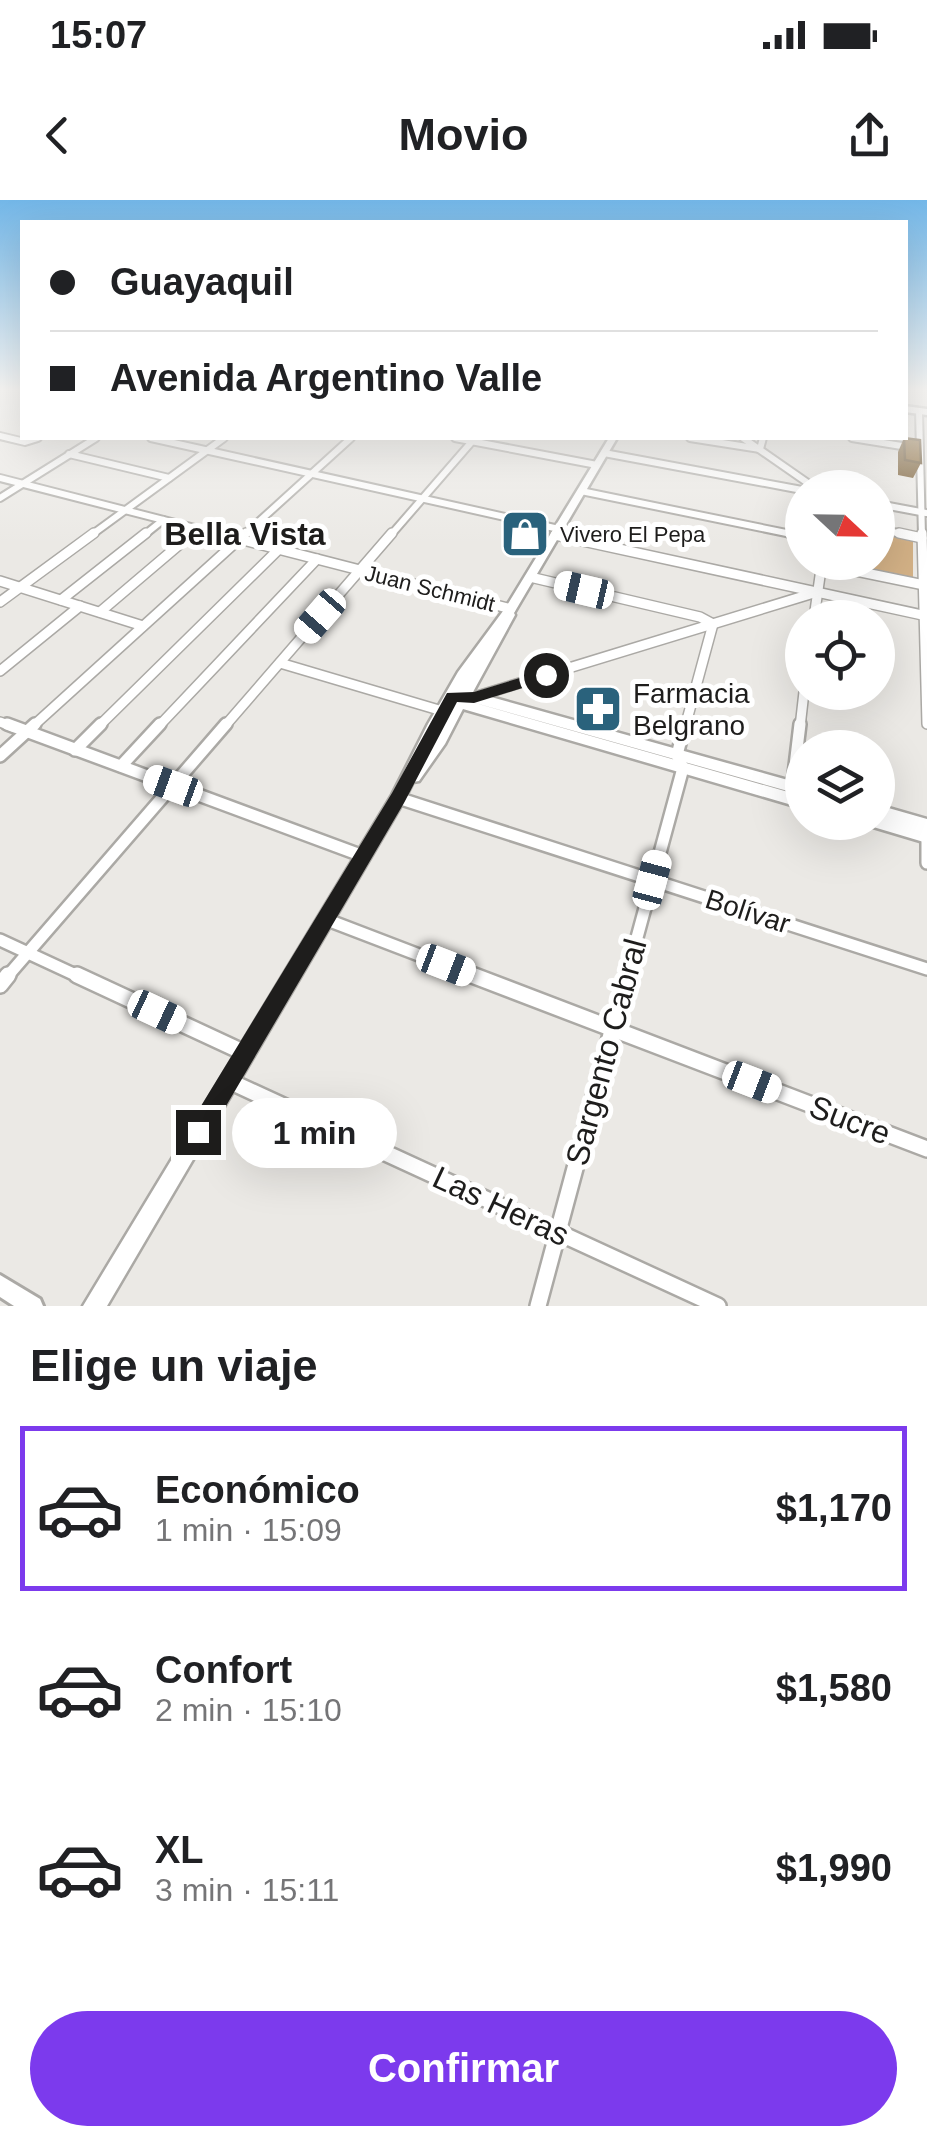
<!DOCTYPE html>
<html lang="es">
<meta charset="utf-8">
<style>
:root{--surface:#fff;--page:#f6f6f6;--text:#202124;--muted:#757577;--line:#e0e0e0;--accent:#7c3aed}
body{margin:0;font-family:Arial,sans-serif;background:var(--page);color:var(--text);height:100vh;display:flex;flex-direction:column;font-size:38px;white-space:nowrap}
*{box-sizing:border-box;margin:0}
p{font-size:32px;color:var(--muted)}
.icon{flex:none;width:55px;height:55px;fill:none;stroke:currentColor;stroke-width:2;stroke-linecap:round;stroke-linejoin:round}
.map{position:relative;height:1106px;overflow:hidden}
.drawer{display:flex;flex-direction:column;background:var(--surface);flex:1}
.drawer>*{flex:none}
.top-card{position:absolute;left:20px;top:20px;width:888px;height:220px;border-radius:0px;box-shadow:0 10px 40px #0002;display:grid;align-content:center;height:220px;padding:0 30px;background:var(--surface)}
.needle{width:65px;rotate:112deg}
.fabs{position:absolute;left:785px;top:270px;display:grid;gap:20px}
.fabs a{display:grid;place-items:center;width:110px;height:110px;border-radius:50%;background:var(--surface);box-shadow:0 10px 40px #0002;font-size:50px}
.end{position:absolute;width:45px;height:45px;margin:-22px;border:12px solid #1e1d1c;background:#fff;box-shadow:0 0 0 5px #fff}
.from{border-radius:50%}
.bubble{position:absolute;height:70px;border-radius:35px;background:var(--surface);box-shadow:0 10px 40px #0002;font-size:32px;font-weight:700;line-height:70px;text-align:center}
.car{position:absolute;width:30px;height:60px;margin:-30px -15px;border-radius:12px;box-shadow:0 0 8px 2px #0007;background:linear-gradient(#fff 24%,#345 0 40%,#fff 0 76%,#345 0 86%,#fff 0)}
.top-card b{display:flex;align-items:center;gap:35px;height:95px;font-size:38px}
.top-card b+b{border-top:2px solid var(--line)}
.top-card i{width:25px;height:25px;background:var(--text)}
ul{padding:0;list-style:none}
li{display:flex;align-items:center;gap:30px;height:165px;margin:0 20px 15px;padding:0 10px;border:5px solid transparent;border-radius:0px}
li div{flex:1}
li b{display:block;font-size:38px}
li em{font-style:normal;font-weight:700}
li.current{border-color:var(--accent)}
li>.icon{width:90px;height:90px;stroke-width:1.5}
h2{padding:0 30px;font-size:45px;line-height:120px}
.primary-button{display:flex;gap:20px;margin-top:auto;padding:20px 30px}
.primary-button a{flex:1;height:115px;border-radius:60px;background:var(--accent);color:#fff;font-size:40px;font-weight:700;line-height:115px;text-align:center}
.status{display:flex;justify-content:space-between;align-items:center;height:70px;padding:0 50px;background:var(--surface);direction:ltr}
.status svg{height:28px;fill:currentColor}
header{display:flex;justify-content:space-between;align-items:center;height:130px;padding:0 30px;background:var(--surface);font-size:45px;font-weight:700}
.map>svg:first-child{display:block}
.green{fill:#d3b186}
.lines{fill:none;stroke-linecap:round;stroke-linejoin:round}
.minor-far3-casing{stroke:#aba9a5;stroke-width:10}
.minor-far2-casing{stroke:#aba9a5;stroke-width:12}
.minor-far1-casing{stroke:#aba9a5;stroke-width:16}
.minor-casing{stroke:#aba9a5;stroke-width:20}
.tertiary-casing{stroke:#aba9a5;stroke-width:6}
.secondary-casing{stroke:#aba9a5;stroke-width:5}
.primary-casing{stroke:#aba9a5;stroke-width:5}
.minor-far3{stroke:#fff;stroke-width:6}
.minor-far2{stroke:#fff;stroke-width:9}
.minor-far1{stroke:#fff;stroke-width:11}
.minor{stroke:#fff;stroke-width:15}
.tertiary{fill:#fff;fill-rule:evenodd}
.secondary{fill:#fff;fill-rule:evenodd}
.primary{fill:#fff;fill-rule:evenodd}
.wall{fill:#694a1c}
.building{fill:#7a5620;stroke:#553c16;stroke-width:2.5}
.route{fill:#1e1d1c}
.labels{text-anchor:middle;stroke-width:10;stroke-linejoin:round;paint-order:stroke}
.far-poi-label{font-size:22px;fill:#1e1d1c;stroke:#fff;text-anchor:start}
.far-street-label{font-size:22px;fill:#1e1d1c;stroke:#fff}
.poi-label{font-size:28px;fill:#1e1d1c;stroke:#fff;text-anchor:start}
.street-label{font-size:28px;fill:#1e1d1c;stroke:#fff}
.far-district-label{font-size:32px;font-weight:bold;fill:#1e1d1c;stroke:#fff}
.near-street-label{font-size:32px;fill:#1e1d1c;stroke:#fff}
</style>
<div class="status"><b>15:07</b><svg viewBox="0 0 49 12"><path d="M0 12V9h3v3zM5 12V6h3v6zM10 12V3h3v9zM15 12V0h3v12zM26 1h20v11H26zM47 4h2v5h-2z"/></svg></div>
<header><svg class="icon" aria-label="back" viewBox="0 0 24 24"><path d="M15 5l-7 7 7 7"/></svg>Movio<svg class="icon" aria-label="share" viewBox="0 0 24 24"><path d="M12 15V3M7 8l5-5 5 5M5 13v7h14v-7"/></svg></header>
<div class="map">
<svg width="927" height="1106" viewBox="0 0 927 1106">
<rect width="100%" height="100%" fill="#ebe9e5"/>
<polygon class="green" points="878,332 913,339 913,378 837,363 878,362"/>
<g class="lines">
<g class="minor-far3-casing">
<g id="minor-far3">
<polyline points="919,211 922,336"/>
<polyline points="0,236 25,242 38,238"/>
<polyline points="151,238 559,329"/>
<polyline points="455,238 597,265"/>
<polyline points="690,238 760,249 763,238"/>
<polyline points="743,238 815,288"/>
<polyline points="852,238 914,248"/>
<polyline points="604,253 802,290"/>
<polyline points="69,254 169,278"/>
<polyline points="0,278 226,336"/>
<polyline points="581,291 801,336"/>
<polyline points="0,298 96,238"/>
<polyline points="878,304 926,313"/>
<polyline points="878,329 912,336"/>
<polyline points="555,335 559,336"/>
<polyline points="90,336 224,238"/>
<polyline points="143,336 163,320"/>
<polyline points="190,336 198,329"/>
<polyline points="243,336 351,238"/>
<polyline points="390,336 475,238"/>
</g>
</g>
<g class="minor-far2-casing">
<g id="minor-far2">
<polyline points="216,333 511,409"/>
<polyline points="789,333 802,336"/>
<polyline points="899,333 922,338"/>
<polyline points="922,333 927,524"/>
<polyline points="555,335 927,416"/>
<polyline points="822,364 924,385"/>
<polyline points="530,377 700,417 713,424"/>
<polyline points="0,381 143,426"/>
<polyline points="61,400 146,333"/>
<polyline points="0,402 94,333"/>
<polyline points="100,412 193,333"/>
<polyline points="814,418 822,362"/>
<polyline points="280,463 449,513"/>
<polyline points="0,471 80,406"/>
<polyline points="474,497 817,392"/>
<polyline points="0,522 13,527"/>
<polyline points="32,527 246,333"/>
<polyline points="98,527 279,349"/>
<polyline points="158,527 317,359"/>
<polyline points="224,527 392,333"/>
<polyline points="685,527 713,424"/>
<polyline points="800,527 804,492"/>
</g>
</g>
<g class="minor-far1-casing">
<g id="minor-far1">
<polyline points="7,524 363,656"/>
<polyline points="75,550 101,524"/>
<polyline points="0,556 35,524"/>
<polyline points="121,566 160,524"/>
<polyline points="792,591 800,524"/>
<polyline points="398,598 927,769"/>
<polyline points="927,635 927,663"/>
<polyline points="325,719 479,778"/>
<polyline points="0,740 82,778"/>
<polyline points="6,778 226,524"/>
<polyline points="626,778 683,568 677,555 685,524"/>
</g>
</g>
<g class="minor-casing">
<g id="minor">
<polyline points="77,775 245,853"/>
<polyline points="472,775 927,949"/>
<polyline points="0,785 8,775"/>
<polyline points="229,881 718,1106"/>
<polyline points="538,1106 627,775"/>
</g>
</g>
<g class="tertiary-casing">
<polygon id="tertiary" points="0,1075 40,1099 43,1106 14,1106 0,1097"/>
</g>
<g class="secondary-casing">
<g id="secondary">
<path d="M609 238H617L514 413 515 415 473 492 802 584V595L468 501 802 596V608L463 509 445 544 419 581 413 582 403 602 107 1106H83L392 595 428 524 458 472 506 407ZM452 504 453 505 433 540Z"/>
<polygon points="878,605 927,619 927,643 870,626 868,622 878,622"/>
</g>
</g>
<g class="primary-casing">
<polygon id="primary" points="905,206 927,209 927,215 905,212"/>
</g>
<use href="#minor-far3" class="minor-far3"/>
<use href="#minor-far2" class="minor-far2"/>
<use href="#minor-far1" class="minor-far1"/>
<use href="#minor" class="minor"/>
<use href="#tertiary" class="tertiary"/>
<use href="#secondary" class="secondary"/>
<use href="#primary" class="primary"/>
</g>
<polygon class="wall" points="904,238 921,263 913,278 898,275 898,252"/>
<polygon class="building" points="904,238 920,240 921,263 905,260"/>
<linearGradient id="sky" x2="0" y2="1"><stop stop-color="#73b7e8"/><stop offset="0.55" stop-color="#f6f5f3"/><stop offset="1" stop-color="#f6f5f3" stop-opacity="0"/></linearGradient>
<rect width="927" height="344" fill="url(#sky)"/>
<polygon class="route" points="546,470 551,472 551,479 474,503 457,502 404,603 206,940 198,944 190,940 186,932 190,924 392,593 447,493 474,492"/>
<defs>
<g id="shop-square" transform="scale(2.5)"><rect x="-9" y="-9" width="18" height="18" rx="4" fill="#2a627c" stroke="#fff"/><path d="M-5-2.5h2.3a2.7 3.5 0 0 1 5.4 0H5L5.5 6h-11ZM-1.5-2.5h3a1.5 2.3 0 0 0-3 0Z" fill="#fff"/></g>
<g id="pharmacy-square" transform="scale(2.5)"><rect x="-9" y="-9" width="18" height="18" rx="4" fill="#2a627c" stroke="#fff"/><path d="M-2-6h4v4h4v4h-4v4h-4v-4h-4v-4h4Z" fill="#fff"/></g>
</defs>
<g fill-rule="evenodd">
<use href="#shop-square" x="525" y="334"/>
<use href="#pharmacy-square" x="598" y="509"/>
</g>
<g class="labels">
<g class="far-poi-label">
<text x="560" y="342">Vivero El Pepa</text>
</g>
<g class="far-street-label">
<text transform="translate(430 388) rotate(14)" y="8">Juan Schmidt</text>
</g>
<g class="poi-label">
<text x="633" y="503">Farmacia<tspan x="633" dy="32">Belgrano</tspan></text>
</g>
<g class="street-label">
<text transform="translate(748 711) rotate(18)" y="10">Bolívar</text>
</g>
<g class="far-district-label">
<text x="245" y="345">Bella Vista</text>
</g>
<g class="near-street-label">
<text transform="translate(606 852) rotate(-75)" y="11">Sargento Cabral</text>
<text transform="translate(850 920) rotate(21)" y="11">Sucre</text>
<text transform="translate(501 1006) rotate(25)" y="11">Las Heras</text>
</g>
</g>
</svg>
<div class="fabs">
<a><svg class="needle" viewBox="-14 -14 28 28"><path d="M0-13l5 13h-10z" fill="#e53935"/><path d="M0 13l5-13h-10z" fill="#757577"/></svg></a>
<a><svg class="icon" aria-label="locate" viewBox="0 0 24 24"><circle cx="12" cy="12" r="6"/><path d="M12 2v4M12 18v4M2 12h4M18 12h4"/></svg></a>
<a><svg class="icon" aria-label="layers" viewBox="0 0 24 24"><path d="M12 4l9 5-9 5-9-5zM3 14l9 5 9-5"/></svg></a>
</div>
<i class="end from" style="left:546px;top:475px"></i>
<i class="end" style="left:198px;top:932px"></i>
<div class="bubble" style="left:232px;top:898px;width:165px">1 min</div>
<i class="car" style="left:584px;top:390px;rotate:283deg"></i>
<i class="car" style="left:320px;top:416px;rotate:221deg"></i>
<i class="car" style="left:173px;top:586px;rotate:290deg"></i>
<i class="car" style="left:652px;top:680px;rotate:15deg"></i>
<i class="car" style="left:446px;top:765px;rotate:111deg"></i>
<i class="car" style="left:157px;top:812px;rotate:115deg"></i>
<i class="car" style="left:752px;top:882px;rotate:111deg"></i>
<div class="top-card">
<b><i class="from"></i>Guayaquil</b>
<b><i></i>Avenida Argentino Valle</b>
</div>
</div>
<section class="drawer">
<h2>Elige un viaje</h2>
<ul>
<li class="current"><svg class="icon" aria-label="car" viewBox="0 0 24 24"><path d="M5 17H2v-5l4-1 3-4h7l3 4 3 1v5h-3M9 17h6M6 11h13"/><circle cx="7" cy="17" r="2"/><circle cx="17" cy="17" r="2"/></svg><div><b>Económico</b><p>1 min · 15:09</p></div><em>$1,170</em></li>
<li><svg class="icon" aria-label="car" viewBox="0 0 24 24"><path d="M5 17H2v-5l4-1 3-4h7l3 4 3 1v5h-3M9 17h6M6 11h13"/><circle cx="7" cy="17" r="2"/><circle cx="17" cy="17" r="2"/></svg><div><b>Confort</b><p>2 min · 15:10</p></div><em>$1,580</em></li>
<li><svg class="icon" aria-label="car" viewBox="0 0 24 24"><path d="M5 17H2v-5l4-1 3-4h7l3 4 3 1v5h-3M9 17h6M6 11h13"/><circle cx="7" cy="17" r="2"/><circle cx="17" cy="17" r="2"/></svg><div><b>XL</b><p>3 min · 15:11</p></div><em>$1,990</em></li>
</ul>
<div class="primary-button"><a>Confirmar</a></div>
</section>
